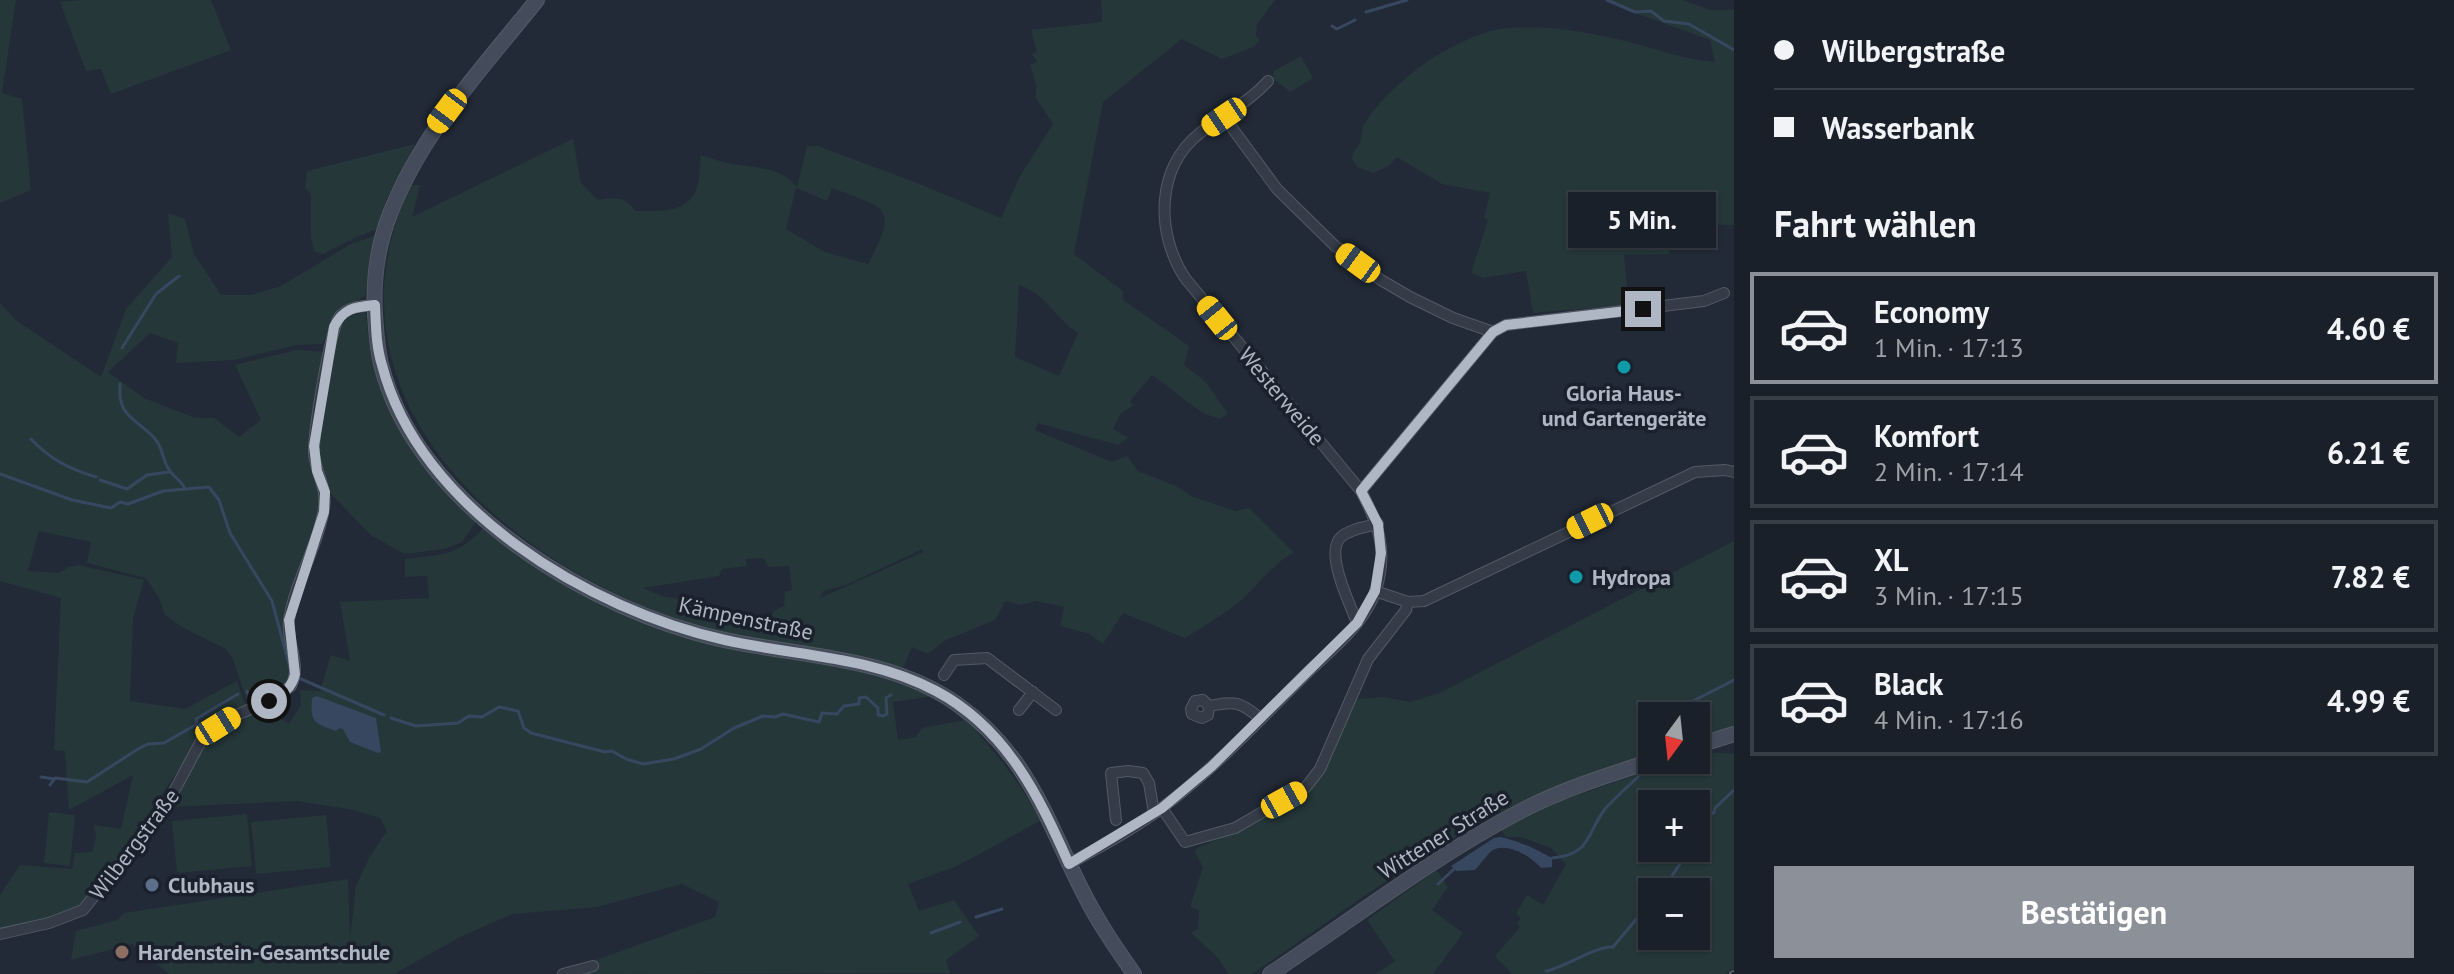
<!DOCTYPE html>
<html lang="de">
<meta charset="utf-8">
<style>
:root{--surface:#1a2029;--page:#272d35;--text:#f1f3f6;--muted:#9fa3a8;--line:#383e46;--accent:#8c9099}
body{margin:0;font-family:"PT Sans",sans-serif;background:var(--page);color:var(--text);height:100vh;display:flex;flex-direction:column;font-size:30px;white-space:nowrap}
*{box-sizing:border-box;margin:0}
p{font-size:26px;color:var(--muted)}
.icon{flex:none;width:44px;height:44px;fill:none;stroke:currentColor;stroke-width:2;stroke-linecap:round;stroke-linejoin:round}
.map{position:relative;flex:1;overflow:hidden}
.details{display:flex;flex-direction:column;background:var(--surface);width:720px}
.details>*{flex:none}
.guide{display:grid;align-content:center;height:176px;padding:0 40px;background:var(--surface)}
.needle{width:52px;rotate:195deg}
.buttons{position:absolute;left:1638px;top:702px;display:grid;gap:16px}
.buttons a{display:grid;place-items:center;width:72px;height:72px;border-radius:0px;background:var(--surface);box-shadow:0 2px 6px #0004,0 0 0 2px var(--line);font-size:40px}
.end{position:absolute;width:36px;height:36px;margin:-18px;border:10px solid #b0b7c4;background:#111;box-shadow:0 0 0 4px #111}
.from{border-radius:50%}
.bubble{position:absolute;height:56px;border-radius:0px;background:var(--surface);box-shadow:0 2px 6px #0004,0 0 0 2px var(--line);font-size:26px;font-weight:700;line-height:56px;text-align:center}
.car{position:absolute;width:24px;height:48px;margin:-24px -12px;border-radius:10px;box-shadow:0 0 6px 2px #0007;background:linear-gradient(#f5c518 24%,#345 0 40%,#f5c518 0 76%,#345 0 86%,#f5c518 0)}
.guide b{display:flex;align-items:center;gap:28px;height:76px;font-size:30px}
.guide b+b{border-top:2px solid var(--line)}
.guide i{width:20px;height:20px;background:var(--text)}
ul{padding:0;list-style:none}
li{display:flex;align-items:center;gap:24px;height:112px;margin:0 16px 12px;padding:0 24px;border:4px solid var(--line);border-radius:0px}
li div{flex:1}
li b{display:block;font-size:30px}
li em{font-style:normal;font-weight:700}
li.on{border-color:var(--accent)}
li>.icon{width:72px;height:72px;stroke-width:1.5}
h2{padding:0 40px;font-size:36px;line-height:96px}
.action{display:flex;gap:16px;margin-top:auto;padding:16px 40px}
.action a{flex:1;height:92px;border-radius:0px;background:var(--accent);color:#fff;font-size:32px;font-weight:700;line-height:92px;text-align:center}
main{display:flex;flex:1;min-height:0}
.map>svg:first-child{display:block}
.green{fill:#253739;fill-rule:evenodd}
.water{fill:#384760}
.lines{fill:none;stroke-linecap:round;stroke-linejoin:round}
.stream{stroke:#384760;stroke-width:3}
.street-casing{stroke:#535a65;stroke-width:12}
.secondary-casing{stroke:#535a65;stroke-width:16}
.street{stroke:#353c48;stroke-width:10}
.secondary{stroke:#444b5a;stroke-width:14}
.rail-casing{stroke:#58606f;stroke-width:6}
.rail{stroke:#1b212c;stroke-width:3;stroke-dasharray:9;stroke-linecap:butt}
.route{stroke:#b0b7c4;stroke-width:10}
.culture-dot{fill:#0f9aa8;stroke:#1b212c;stroke-width:3}
.service-dot{fill:#5c6f8a;stroke:#1b212c;stroke-width:3}
.education-dot{fill:#8d6e63;stroke:#1b212c;stroke-width:3}
.labels{text-anchor:middle;stroke-width:7;stroke-linejoin:round;paint-order:stroke}
.poi-label{font-size:22px;font-weight:bold;fill:#b0b7c4;stroke:#1b212c;text-anchor:start}
.street-label{font-size:22px;fill:#b0b7c4;stroke:#1b212c}
</style>
<main>
<div class="map">
<svg width="1734" height="974" viewBox="0 0 1734 974">
<rect width="100%" height="100%" fill="#222a37"/>
<g class="green">
<polygon points="0,0 16,0 2,93 22,99 31,190 0,203"/>
<polygon points="81,0 211,0 231,50 111,94 101,69 86,71 60,2"/>
<path d="M1101 0H1275L1257 24 1256 36 1260 40 1253 47 1222 59 1182 39 1103 102 1074 254 1123 291V300L1189 346 1184 365 1205 381 1228 414 1220 419C1193 412 1176 390 1152 375L1130 401 1133 406 1121 413 1113 429 1128 438 1118 445 1038 423 1035 430 1112 462 1127 456 1138 471 1176 486 1193 497 1236 511 1249 508 1294 553C1275 560 1252 593 1233 607 1217 618 1201 628 1185 638L1123 613 1103 644 1090 634 1060 626 1064 607 1036 601 1021 605 1006 601 995 620 946 640 928 654 912 647 903 668C835 647 763 646 695 625 510 567 310 400 411 185H420L412 217 573 139 581 183 598 200C616 197 624 196 636 211 655 211 683 214 695 193 700 184 700 166 701 155 711 158 722 162 732 164 757 168 780 167 797 187L807 146H818L920 184 1001 218 1020 176 1053 124 1036 98V84L1030 65 1037 62 1032 54 1037 52 1031 30 1102 22ZM796 188 827 201 832 188C887 209 899 206 868 264L825 252 786 229ZM1019 285C1045 293 1056 319 1078 333L1059 376 1015 357ZM923 549V552L820 598 823 591 846 585ZM763 558 769 567 789 566 792 590 785 592 784 606 774 611 767 624C740 624 711 621 693 600L665 597 643 588 719 576 722 569 746 566V559Z"/>
<path d="M1609 0H1683L1710 10H1734V225L1680 224 1671 240 1669 254 1624 255 1629 305 1533 313 1526 271 1483 278 1471 273 1488 220 1484 218 1490 193 1442 184 1397 157 1387 167 1373 173 1357 167 1352 159C1353 151 1357 149 1360 143 1362 137 1361 130 1364 125 1373 108 1391 91 1405 79 1429 57 1477 30 1509 28 1546 25 1589 32 1625 41 1656 48 1683 60 1715 62L1710 40 1630 11Z"/>
<polygon points="1301,56 1313,78 1290,92 1273,78 1274,71"/>
<polygon points="415,144 387,198 377,229 356,237 323,254 315,252 311,238 311,194 305,188 307,171"/>
<polygon points="168,213 185,219 194,254 221,295 251,295 281,286 351,244 377,235 369,262 365,296 341,308 322,344 297,345 234,360 176,363 178,343 150,333 108,372 144,398 195,418 214,418 239,437 261,420 235,365 296,350 326,352 311,446 321,500 320,515 285,616 293,667 290,685 249,707 233,659 226,649 182,627 165,615 159,598 146,578 87,563 91,542 39,531 28,571 59,573 68,567 79,565 144,580 133,618 130,701 185,709 237,681 246,707 217,722 198,740 113,868 81,907 51,920 0,931 0,895 20,865 72,869 75,853 92,852 96,838 94,825 121,829 133,775 69,810 65,751 54,750 61,598 0,581 0,303 17,321 101,377 126,309 172,257"/>
<path d="M366 312C372 407 415 455 476 522L462 542 444 549 405 554 372 536 328 491 317 448 336 329 343 318Z"/>
<path d="M484 527C559 583 642 628 734 649 789 662 847 663 901 680 913 683 924 690 934 696L893 702 898 740 916 737 922 728 966 720C996 752 1020 782 1040 821L957 866 908 884 919 911 954 900 979 936 946 960 950 973 588 974V963L715 917 719 902 682 884 597 907 512 914 460 937 394 974H169L132 944 71 960 76 931 117 920 124 913 348 879 350 938 356 886 369 858 387 831 380 818 354 810 297 801 169 807 202 742 219 728 260 705 289 724 301 705 300 690 320 691 331 655 350 661 340 602 429 598 427 576 405 577V559C443 554 457 557 484 527Z"/>
<path d="M1734 541V726L1696 738V716H1652V752C1606 768 1559 784 1515 805 1421 851 1338 916 1252 974H1229L1217 957 1191 933 1198 928 1199 910 1190 907 1203 867 1195 853 1197 848 1237 831 1308 790 1357 699 1384 697 1410 702 1440 693Z"/>
<path d="M1707 752 1734 754V969L1725 974H1512L1495 956 1520 927 1517 923 1521 918 1516 913 1527 895 1543 905 1566 864 1551 848 1521 837H1506L1501 830 1555 803 1679 760H1696V755ZM1652 804H1696V848H1652ZM1652 892H1696V936H1652Z"/>
<polygon points="49,812 75,815 70,866 44,863"/>
<polygon points="247,814 252,866 177,873 172,821"/>
<polygon points="326,815 331,867 256,874 251,822"/>
<polygon points="1437,870 1448,887 1432,910 1463,933 1433,974 1376,974 1395,961 1367,920"/>
</g>
<g class="water">
<path d="M317 696 376 718 381 752 378 753 350 742 343 729 339 728 336 731C314 723 310 723 312 698Z"/>
<path d="M1500 837C1519 841 1536 849 1552 858V867L1541 868C1532 857 1508 842 1493 850 1486 855 1481 864 1475 870L1456 871 1451 866 1494 838Z"/>
</g>
<g class="lines">
<g class="stream">
<polyline points="1607,0 1635,12 1651,11 1664,21 1689,24 1734,50"/>
<polyline points="1366,12 1407,0"/>
<polyline points="1332,26 1337,29 1355,20"/>
<polyline points="122,348 156,294 179,276"/>
<path d="M120 384C117 418 137 418 155 439 163 448 162 458 168 468 172 476 180 479 184 487"/>
<path d="M31 439C50 459 69 469 96 477"/>
<polyline points="0,474 72,500 111,508 120,502 128,504 163,491 209,487 219,500 230,533 272,601 290,668"/>
<polyline points="100,480 127,489 147,475 169,472"/>
<polyline points="301,679 384,715"/>
<polyline points="247,691 251,700 256,702"/>
<polyline points="1673,716 1693,701 1734,680"/>
<polyline points="391,718 416,726 458,723 469,716 482,717 499,707 518,711 524,728 531,733 605,752 612,751 626,759 643,764 674,759 701,749 734,728 763,716 775,717 783,714 819,722 822,713 837,714 844,706 859,704 859,698 866,697 878,708 878,715 883,716 887,714 886,698 891,695"/>
<polyline points="1637,748 1652,734"/>
<polyline points="41,777 55,779"/>
<polyline points="50,785 55,778 87,782 138,749 148,744 164,743 197,724 196,719 238,694"/>
<polyline points="1696,836 1708,814 1714,813 1715,808 1734,790"/>
<path d="M1552 858C1591 855 1586 834 1605 809 1615 798 1627 787 1638 777"/>
<polyline points="1438,884 1454,869"/>
<polyline points="1655,892 1665,887 1690,848"/>
<polyline points="976,917 1002,909"/>
<polyline points="931,933 960,922"/>
<path d="M1546 971C1563 968 1598 945 1613 947L1643 911 1652 895"/>
</g>
<g class="street-casing">
<g id="street">
<polyline points="1224,117 1277,189 1335,246 1381,280 1410,297 1453,318 1493,332 1506,325 1704,301 1724,293"/>
<polyline points="1361,491 1493,332"/>
<polyline points="1375,591 1408,602 1424,601 1695,472 1725,470 1734,472"/>
<path d="M1357 623C1350 603 1324 553 1341 537 1350 529 1366 527 1378 524"/>
<polyline points="944,675 954,660 987,658 1056,710"/>
<path d="M1209 706 1203 700 1195 701 1191 709 1192 714 1202 718 1208 715 1209 706C1235 701 1240 701 1261 719"/>
<polyline points="1019,710 1033,692"/>
<polyline points="1162,808 1185,842 1235,828 1306,787 1320,769 1368,659 1406,610 1408,602"/>
<polyline points="1116,820 1111,773 1128,771 1143,773 1149,783 1154,813"/>
<path d="M1069 864C1101 846 1134 829 1163 807 1215 768 1260 720 1306 674 1331 650 1365 624 1376 590 1388 551 1379 525 1361 491L1185 278C1156 234 1155 168 1200 133 1222 116 1249 102 1268 81"/>
<path d="M0 934 49 923 83 910 165 808 201 741 232 717 269 701 291 686C302 665 286 642 289 620 295 581 318 547 324 508 327 488 316 473 314 454 313 436 330 327 340 316 350 306 362 306 375 305"/>
<polyline points="563,974 593,966"/>
</g>
</g>
<g class="secondary-casing">
<g id="secondary">
<path d="M537 0C483 68 422 131 390 214 378 245 373 281 375 314 376 331 377 347 381 364 414 498 569 596 693 632 780 658 880 650 957 704 1029 755 1046 820 1084 894 1098 922 1116 948 1134 974"/>
<polyline points="1696,746 1734,734"/>
<path d="M1270 974C1352 920 1430 859 1517 813 1560 790 1608 775 1655 760"/>
</g>
</g>
<use href="#street" class="street"/>
<use href="#secondary" class="secondary"/>
<g class="rail-casing">
<polyline id="rail" points="1732,974 1734,973"/>
</g>
<use href="#rail" class="rail"/>
</g>
<g class="lines">
<path class="route" d="M269 701C282 694 292 689 295 674L289 620 324 512 325 492 317 471 314 446 334 327C343 308 355 307 375 305 376 326 376 346 382 365 419 509 590 610 725 640 795 656 871 656 936 691 1006 728 1039 796 1069 864L1162 808 1211 767 1357 623 1375 591 1381 553 1378 524 1361 491 1493 332 1506 325 1643 309"/>
</g>
<g class="culture-dot">
<circle cx="1624" cy="367" r="8"/>
<circle cx="1576" cy="577" r="8"/>
</g>
<circle class="service-dot" cx="152" cy="885" r="8"/>
<circle class="education-dot" cx="122" cy="952" r="8"/>
<g class="labels">
<g class="poi-label">
<text x="1624" y="401" text-anchor="middle">Gloria Haus-<tspan x="1624" dy="25">und Gartengeräte</tspan></text>
<text x="1592" y="585">Hydropa</text>
<text x="168" y="893">Clubhaus</text>
<text x="138" y="960">Hardenstein-Gesamtschule</text>
</g>
<g class="street-label">
<text transform="translate(1282 396) rotate(50)" y="8">Westerweide</text>
<text transform="translate(746 618) rotate(12)" y="8">Kämpenstraße</text>
<text transform="translate(1443 834) rotate(-32)" y="8">Wittener Straße</text>
<text transform="translate(134 844) rotate(-53)" y="8">Wilbergstraße</text>
</g>
</g>
</svg>
<div class="buttons">
<a><svg class="needle" viewBox="-14 -14 28 28"><path d="M0-13l5 13h-10z" fill="#e53935"/><path d="M0 13l5-13h-10z" fill="#9fa3a8"/></svg></a>
<a>+</a>
<a>−</a>
</div>
<i class="end from" style="left:269px;top:701px"></i>
<i class="end" style="left:1643px;top:309px"></i>
<div class="bubble" style="left:1568px;top:192px;width:148px">5 Min.</div>
<i class="car" style="left:447px;top:111px;rotate:217deg"></i>
<i class="car" style="left:1224px;top:117px;rotate:236deg"></i>
<i class="car" style="left:1358px;top:263px;rotate:306deg"></i>
<i class="car" style="left:1217px;top:318px;rotate:321deg"></i>
<i class="car" style="left:1590px;top:521px;rotate:244deg"></i>
<i class="car" style="left:218px;top:726px;rotate:58deg"></i>
<i class="car" style="left:1284px;top:800px;rotate:61deg"></i>
</div>
<section class="details">
<div class="guide">
<b><i class="from"></i>Wilbergstraße</b>
<b><i></i>Wasserbank</b>
</div>
<h2>Fahrt wählen</h2>
<ul>
<li class="on"><svg class="icon" aria-label="car" viewBox="0 0 24 24"><path d="M5 17H2v-5l4-1 3-4h7l3 4 3 1v5h-3M9 17h6M6 11h13"/><circle cx="7" cy="17" r="2"/><circle cx="17" cy="17" r="2"/></svg><div><b>Economy</b><p>1 Min. · 17:13</p></div><em>4.60 €</em></li>
<li><svg class="icon" aria-label="car" viewBox="0 0 24 24"><path d="M5 17H2v-5l4-1 3-4h7l3 4 3 1v5h-3M9 17h6M6 11h13"/><circle cx="7" cy="17" r="2"/><circle cx="17" cy="17" r="2"/></svg><div><b>Komfort</b><p>2 Min. · 17:14</p></div><em>6.21 €</em></li>
<li><svg class="icon" aria-label="car" viewBox="0 0 24 24"><path d="M5 17H2v-5l4-1 3-4h7l3 4 3 1v5h-3M9 17h6M6 11h13"/><circle cx="7" cy="17" r="2"/><circle cx="17" cy="17" r="2"/></svg><div><b>XL</b><p>3 Min. · 17:15</p></div><em>7.82 €</em></li>
<li><svg class="icon" aria-label="car" viewBox="0 0 24 24"><path d="M5 17H2v-5l4-1 3-4h7l3 4 3 1v5h-3M9 17h6M6 11h13"/><circle cx="7" cy="17" r="2"/><circle cx="17" cy="17" r="2"/></svg><div><b>Black</b><p>4 Min. · 17:16</p></div><em>4.99 €</em></li>
</ul>
<div class="action"><a>Bestätigen</a></div>
</section>
</main>
